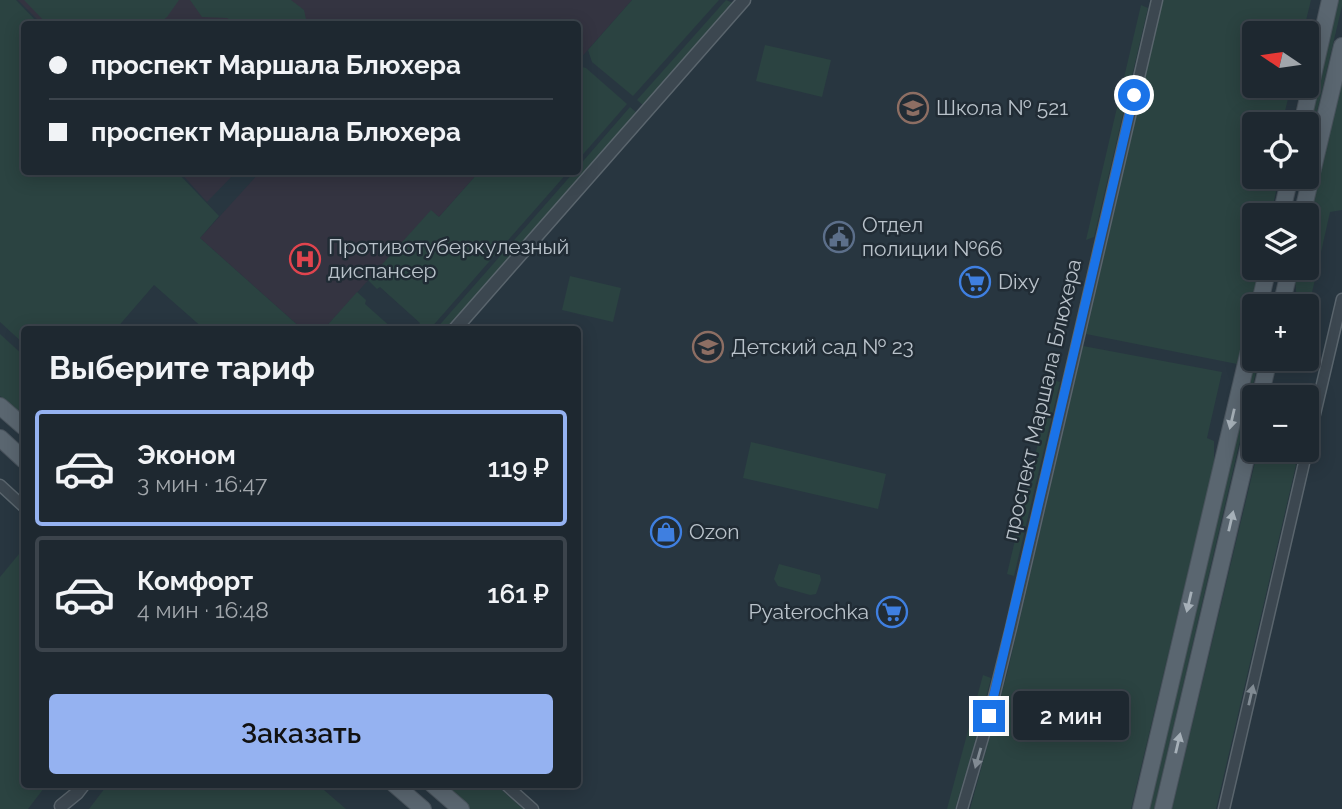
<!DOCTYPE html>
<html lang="ru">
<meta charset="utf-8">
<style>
:root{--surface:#1e2830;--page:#263038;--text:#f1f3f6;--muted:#a1a6ab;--line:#3c444c;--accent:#95b2f1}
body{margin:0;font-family:Raleway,sans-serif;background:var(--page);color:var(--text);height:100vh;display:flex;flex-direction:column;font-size:26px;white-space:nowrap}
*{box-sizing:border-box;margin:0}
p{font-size:23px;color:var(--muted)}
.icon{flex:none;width:38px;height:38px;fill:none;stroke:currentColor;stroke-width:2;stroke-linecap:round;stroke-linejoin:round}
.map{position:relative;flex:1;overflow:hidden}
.details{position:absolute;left:21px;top:326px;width:560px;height:462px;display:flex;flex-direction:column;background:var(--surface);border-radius:7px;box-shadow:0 4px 18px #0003,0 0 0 2px var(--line)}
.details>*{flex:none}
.hud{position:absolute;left:21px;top:21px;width:560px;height:154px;border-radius:7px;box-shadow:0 4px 18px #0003,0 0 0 2px var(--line);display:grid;align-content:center;height:154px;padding:0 28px;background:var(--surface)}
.needle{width:46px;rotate:283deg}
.controls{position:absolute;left:1242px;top:21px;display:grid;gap:14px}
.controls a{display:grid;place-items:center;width:77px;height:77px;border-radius:7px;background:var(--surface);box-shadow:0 4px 18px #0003,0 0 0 2px var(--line);font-size:35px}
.end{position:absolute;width:32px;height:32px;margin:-16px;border:9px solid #1a73e8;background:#fff;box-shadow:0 0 0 4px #fff}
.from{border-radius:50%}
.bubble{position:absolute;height:49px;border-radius:7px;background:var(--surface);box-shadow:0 4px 18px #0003,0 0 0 2px var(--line);font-size:23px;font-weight:600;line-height:49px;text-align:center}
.hud b{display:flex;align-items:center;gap:24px;height:66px;font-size:26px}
.hud b+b{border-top:2px solid var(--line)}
.hud i{width:18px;height:18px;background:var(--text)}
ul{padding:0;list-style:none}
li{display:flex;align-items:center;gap:21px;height:116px;margin:0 14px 10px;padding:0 14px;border:4px solid var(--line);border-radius:7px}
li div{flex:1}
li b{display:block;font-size:26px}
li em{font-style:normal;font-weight:600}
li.on{border-color:var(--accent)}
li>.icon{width:63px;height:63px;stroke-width:1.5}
h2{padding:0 28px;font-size:32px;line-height:84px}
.primary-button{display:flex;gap:14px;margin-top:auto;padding:14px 28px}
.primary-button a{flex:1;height:80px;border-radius:7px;background:var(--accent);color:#111;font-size:28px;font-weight:600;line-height:80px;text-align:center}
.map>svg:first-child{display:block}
.medical{fill:#343441}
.green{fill:#2b4341}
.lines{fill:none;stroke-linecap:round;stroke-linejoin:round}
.minor-casing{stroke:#5a656d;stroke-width:13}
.tertiary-casing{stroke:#5a656d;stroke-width:15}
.primary-casing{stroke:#49535c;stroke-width:18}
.minor{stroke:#3c4750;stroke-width:10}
.tertiary{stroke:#3c4750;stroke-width:12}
.primary{stroke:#5a6670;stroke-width:16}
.oneway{fill:#a6b0b8}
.oneway2{fill:#818b93}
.route{stroke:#1a73e8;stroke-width:9}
.labels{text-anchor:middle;stroke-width:5;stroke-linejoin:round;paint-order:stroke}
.poi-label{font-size:21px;fill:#b9c2ca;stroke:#212c35;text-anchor:start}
.street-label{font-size:21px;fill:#b9c2ca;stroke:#212c35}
</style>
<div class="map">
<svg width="1342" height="809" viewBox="0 0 1342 809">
<rect width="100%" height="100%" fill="#283640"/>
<g class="medical">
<polygon points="18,0 632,0 578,61 578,24 42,24"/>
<polygon points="180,172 236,172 207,202"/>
<polygon points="260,172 479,172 439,217 431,211 324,329 302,329 200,238"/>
</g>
<g class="green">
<polygon points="0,0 16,0 39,24 24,24 24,172 177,172 219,216 200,238 302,329 204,329 154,285 116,329 24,329 24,344 0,322"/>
<polygon points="24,0 179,0 167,17 158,24 47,24"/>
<polygon points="190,0 291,0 304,10 307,24 238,24 227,18 202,17"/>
<polygon points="632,0 719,0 633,96 592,62 588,50"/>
<polygon points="726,0 733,3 644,106 637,100"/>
<polygon points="1163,0 1311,0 1303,33 1255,33 1255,86 1291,86 1282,124 1255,124 1255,177 1279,177 1271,215 1255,215 1255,268 1259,268 1237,364 1086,334"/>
<polygon points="1338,0 1342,0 1342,6 1307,154 1307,133"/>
<polygon points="1141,5 1148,8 1094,237 1086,240"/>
<polygon points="765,45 831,60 822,97 756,81"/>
<polygon points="578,66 586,68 627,104 578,160"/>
<polygon points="1342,79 1342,210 1330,212 1307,315 1307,306 1297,302 1295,280 1298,268 1307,268 1307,228"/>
<polygon points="630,107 637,113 446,329 436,329 574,172 578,172 578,167"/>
<polygon points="479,172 568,172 430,329 421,329 418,326 420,323 380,287 377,289 368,280 431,210 439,217"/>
<polygon points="570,276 621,288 613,322 562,310"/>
<polygon points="357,292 366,300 365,304 393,329 324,329"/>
<polygon points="0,334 24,356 24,417 0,396"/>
<polygon points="1083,346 1222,372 1207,438 1214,441 1214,464 1131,809 970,809 1007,674"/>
<polygon points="1255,359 1259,359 1154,809 1149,809"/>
<polygon points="1053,380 1060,382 1014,576 1007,574"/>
<polygon points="751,442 886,474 878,509 743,478"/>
<polygon points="1258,450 1284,450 1296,465 1216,809 1172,809"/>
<polygon points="24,548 24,784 47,784 28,809 0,809 0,577"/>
<polygon points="779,564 820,575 821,580 816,594 810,595 778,586 774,579"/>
<polygon points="983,675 991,678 973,749 955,809 947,809"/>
<polygon points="108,784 317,784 346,809 89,809"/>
<polygon points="442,784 495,784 523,809 470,809"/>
</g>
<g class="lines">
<g class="minor-casing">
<g id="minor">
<polyline points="1307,448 1342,299"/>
<polyline points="0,485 24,507"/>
<polyline points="505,784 533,809"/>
<polyline points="962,809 989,717 1011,628 1157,0"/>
<polyline points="1224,809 1307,450"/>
</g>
</g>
<g class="tertiary-casing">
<g id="tertiary">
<polyline points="455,329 744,0"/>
<polyline points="61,806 77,793 84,784"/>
</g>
</g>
<g class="primary-casing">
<g id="primary">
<polyline points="1302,124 1330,0"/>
<polyline points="1281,215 1290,177"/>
<polyline points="1302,215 1342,46"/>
<polyline points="1259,306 1268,268"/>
<polyline points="1281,306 1290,268"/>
<polyline points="1260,397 1269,359"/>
<polyline points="0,406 24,427"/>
<polyline points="0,438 24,460"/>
<polyline points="394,784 423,809"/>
<polyline points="432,784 461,809"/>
<polyline points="1141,809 1255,325"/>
<polyline points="1163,809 1255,420"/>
</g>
</g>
<use href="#minor" class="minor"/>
<use href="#tertiary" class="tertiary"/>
<use href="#primary" class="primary"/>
</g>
<defs><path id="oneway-solid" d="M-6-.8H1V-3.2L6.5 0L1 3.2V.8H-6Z" transform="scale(1.75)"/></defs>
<g class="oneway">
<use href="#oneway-solid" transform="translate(1232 419) rotate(103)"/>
<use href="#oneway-solid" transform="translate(1231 521) rotate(-77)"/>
<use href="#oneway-solid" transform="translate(1189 602) rotate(103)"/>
<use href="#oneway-solid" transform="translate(1178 743) rotate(-77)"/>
</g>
<g class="oneway2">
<use href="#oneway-solid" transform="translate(1251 695) rotate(-77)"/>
<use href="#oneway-solid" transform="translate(978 758) rotate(106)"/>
</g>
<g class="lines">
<polyline class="route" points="989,716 1134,95"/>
</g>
<defs>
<g id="school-ring" transform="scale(1.575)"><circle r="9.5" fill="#212c35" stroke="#8d6e63" stroke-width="1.5"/><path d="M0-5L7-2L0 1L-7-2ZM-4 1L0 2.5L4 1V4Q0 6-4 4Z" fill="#8d6e63"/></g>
<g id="civic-ring" transform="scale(1.575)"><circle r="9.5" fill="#212c35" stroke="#5c6f8a" stroke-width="1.5"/><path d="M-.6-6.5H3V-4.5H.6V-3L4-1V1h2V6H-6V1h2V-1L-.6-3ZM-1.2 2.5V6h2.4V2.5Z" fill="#5c6f8a"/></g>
<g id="hospital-ring" transform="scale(1.575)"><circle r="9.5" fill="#212c35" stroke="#e0444e" stroke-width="1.5"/><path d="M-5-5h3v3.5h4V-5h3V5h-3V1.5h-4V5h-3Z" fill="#e0444e"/></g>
<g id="supermarket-ring" transform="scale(1.575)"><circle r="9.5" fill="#212c35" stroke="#3f7fe0" stroke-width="1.5"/><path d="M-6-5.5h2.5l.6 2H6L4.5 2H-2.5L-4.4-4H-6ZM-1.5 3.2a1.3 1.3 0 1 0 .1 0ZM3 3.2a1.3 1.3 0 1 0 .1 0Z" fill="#3f7fe0"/></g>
<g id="shop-ring" transform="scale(1.575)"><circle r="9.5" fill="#212c35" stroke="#3f7fe0" stroke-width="1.5"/><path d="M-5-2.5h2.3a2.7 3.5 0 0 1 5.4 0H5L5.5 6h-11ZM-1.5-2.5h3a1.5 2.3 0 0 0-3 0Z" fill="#3f7fe0"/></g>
</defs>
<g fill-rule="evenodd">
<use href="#school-ring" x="913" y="108"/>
<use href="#civic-ring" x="839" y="237"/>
<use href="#hospital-ring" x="305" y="259"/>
<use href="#supermarket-ring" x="975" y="282"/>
<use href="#school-ring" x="708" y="347"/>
<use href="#shop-ring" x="666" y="532"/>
<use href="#supermarket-ring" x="892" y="612"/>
</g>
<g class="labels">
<g class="poi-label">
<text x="936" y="115">Школа № 521</text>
<text x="862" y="232">Отдел<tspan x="862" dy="24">полиции №66</tspan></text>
<text x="328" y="254">Противотуберкулезный<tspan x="328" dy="24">диспансер</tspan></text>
<text x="998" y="289">Dixy</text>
<text x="731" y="354">Детский сад № 23</text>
<text x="689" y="539">Ozon</text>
<text x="869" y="619" text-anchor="end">Pyaterochka</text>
</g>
<g class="street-label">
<text transform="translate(1042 400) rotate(-77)" y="7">проспект Маршала Блюхера</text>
</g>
</g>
</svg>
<div class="controls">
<a><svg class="needle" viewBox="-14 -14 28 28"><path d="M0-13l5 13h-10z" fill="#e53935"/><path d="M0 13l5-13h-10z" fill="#a1a6ab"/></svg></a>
<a><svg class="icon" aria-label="locate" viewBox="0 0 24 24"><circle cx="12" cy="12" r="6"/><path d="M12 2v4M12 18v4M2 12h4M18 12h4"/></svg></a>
<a><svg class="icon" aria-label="layers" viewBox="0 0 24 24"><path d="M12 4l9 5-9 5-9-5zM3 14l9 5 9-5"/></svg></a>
<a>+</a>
<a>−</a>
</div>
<i class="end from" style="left:1134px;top:95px"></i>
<i class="end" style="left:989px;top:716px"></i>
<div class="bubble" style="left:1013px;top:691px;width:116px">2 мин</div>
<div class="hud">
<b><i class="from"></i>проспект Маршала Блюхера</b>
<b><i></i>проспект Маршала Блюхера</b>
</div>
<section class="details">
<h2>Выберите тариф</h2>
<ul>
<li class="on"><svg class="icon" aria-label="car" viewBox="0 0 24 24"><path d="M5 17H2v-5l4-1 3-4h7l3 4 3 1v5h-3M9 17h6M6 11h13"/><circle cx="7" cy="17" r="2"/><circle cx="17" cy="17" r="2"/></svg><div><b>Эконом</b><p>3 мин · 16:47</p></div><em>119 ₽</em></li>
<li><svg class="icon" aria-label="car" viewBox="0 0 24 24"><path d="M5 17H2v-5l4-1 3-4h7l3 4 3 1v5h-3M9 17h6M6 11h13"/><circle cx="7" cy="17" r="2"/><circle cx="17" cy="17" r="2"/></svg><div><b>Комфорт</b><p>4 мин · 16:48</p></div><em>161 ₽</em></li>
</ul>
<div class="primary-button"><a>Заказать</a></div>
</section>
</div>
